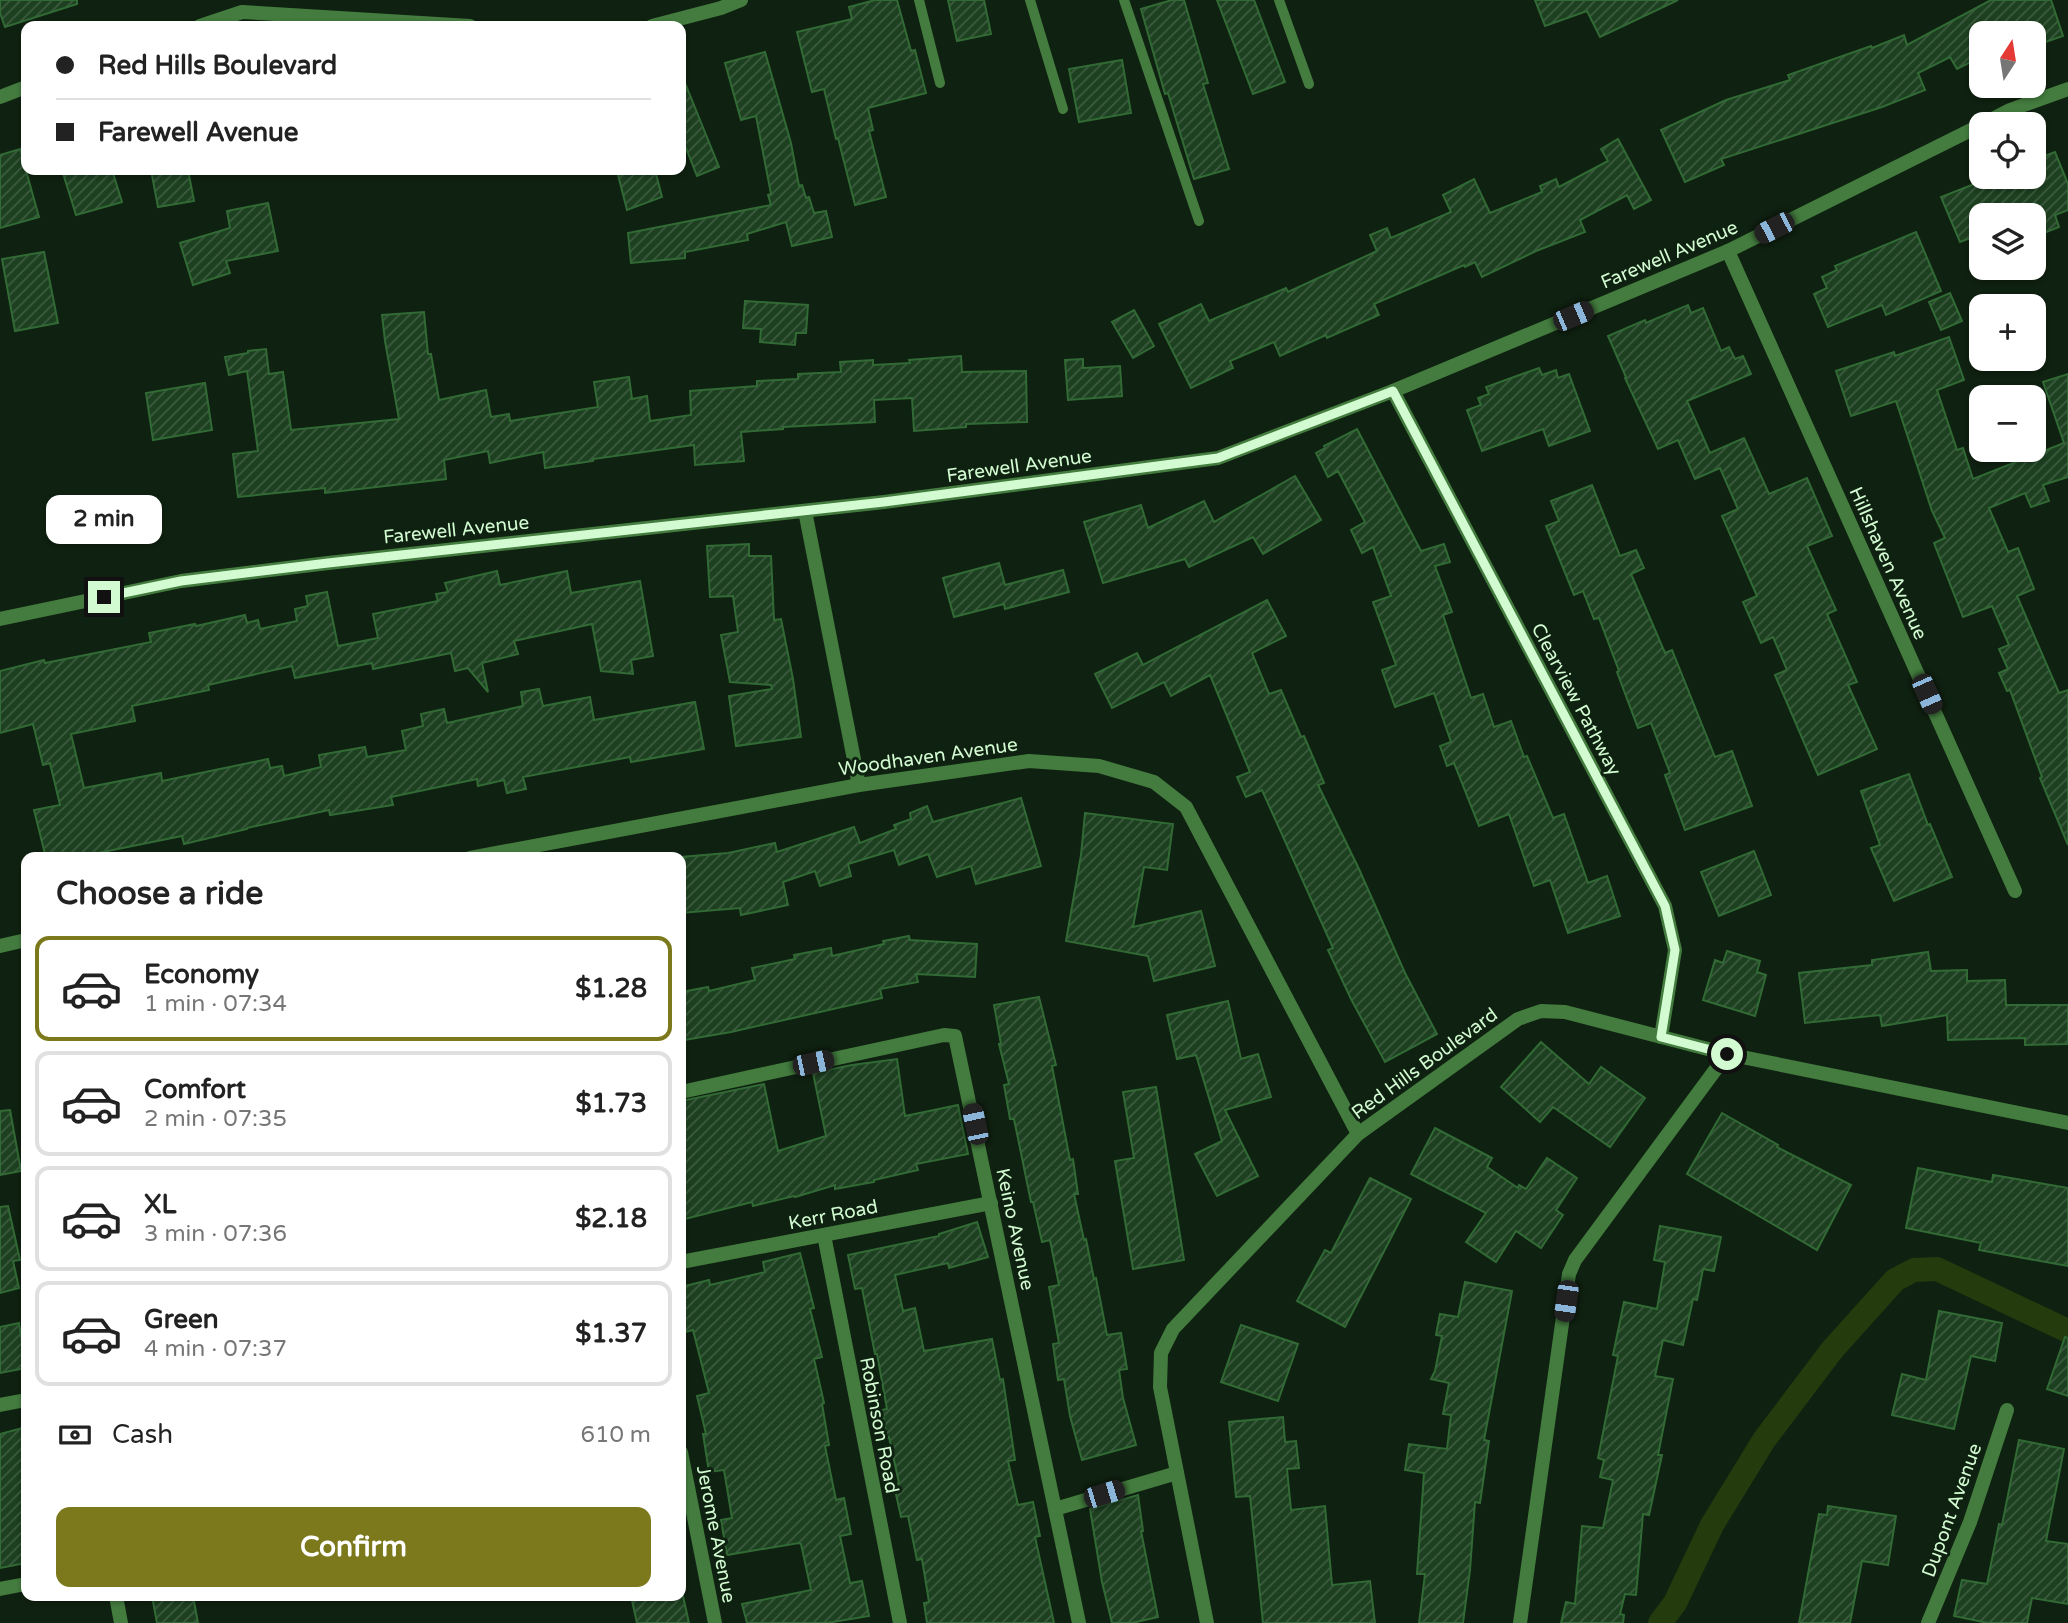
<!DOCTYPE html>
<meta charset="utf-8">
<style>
:root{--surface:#fff;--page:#f6f6f6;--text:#222;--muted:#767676;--line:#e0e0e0;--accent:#7b791b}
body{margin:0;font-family:"Varela Round",sans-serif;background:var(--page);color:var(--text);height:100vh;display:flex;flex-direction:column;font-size:26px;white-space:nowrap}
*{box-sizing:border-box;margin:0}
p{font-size:23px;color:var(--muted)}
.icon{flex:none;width:38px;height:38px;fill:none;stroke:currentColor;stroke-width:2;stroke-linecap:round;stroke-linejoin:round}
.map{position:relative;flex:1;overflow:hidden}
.panel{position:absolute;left:21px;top:852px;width:665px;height:749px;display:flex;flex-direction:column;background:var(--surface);border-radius:14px;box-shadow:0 2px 5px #0004}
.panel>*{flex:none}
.top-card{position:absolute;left:21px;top:21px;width:665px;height:154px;border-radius:14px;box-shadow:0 2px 5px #0004;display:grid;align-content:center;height:154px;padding:0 35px;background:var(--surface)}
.needle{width:46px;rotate:12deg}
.controls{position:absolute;left:1969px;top:21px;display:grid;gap:14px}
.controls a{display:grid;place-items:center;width:77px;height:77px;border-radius:14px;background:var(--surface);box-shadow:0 2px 5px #0004;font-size:35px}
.end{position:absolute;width:32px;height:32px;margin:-16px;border:9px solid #d3fbd2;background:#111;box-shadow:0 0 0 4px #111}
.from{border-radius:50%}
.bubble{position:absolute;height:49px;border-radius:14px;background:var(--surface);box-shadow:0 2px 5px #0004;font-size:23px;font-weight:700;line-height:49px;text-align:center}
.car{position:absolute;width:21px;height:42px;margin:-21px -10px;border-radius:9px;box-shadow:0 0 5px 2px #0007;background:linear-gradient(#222 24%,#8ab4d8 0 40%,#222 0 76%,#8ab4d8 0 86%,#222 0)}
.top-card b{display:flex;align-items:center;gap:24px;height:66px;font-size:26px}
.top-card b+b{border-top:2px solid var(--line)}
.top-card i{width:18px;height:18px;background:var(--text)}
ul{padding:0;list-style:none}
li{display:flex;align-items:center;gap:21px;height:105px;margin:0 14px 10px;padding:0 21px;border:4px solid var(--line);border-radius:14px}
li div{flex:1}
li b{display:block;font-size:26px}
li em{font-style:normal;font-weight:700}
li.active{border-color:var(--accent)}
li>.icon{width:63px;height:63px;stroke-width:1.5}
h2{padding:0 35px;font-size:32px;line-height:84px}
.pay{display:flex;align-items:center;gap:18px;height:77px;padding:0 35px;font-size:26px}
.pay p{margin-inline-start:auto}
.cta{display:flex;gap:14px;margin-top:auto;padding:14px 35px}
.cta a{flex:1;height:80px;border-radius:14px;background:var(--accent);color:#fff;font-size:28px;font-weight:700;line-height:80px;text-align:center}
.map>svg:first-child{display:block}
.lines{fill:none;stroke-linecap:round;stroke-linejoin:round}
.canal{stroke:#233b0d;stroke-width:24}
.building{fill:url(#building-hatch);stroke:#316a35;stroke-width:2}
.service{stroke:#437c3e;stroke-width:10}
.minor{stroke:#437c3e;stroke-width:14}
.route{stroke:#d3fbd2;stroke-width:9}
.labels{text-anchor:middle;stroke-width:6;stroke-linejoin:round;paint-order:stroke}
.street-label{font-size:19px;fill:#d3fbd2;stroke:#0f2110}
</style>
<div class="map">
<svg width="2068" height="1623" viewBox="0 0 2068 1623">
<defs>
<pattern id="building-hatch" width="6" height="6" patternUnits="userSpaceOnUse" patternTransform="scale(1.75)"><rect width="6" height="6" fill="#1d4020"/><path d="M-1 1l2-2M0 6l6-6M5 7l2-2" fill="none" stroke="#3d5c40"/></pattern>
</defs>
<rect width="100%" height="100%" fill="#0f2110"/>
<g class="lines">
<polyline class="canal" points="1660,1623 1675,1603 1712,1525 1764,1440 1832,1350 1895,1280 1914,1270 1937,1269 2068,1331"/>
</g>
<g class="building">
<polygon points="0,0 77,0 77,4 5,27 0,13"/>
<polygon points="875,0 897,0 911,51 915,50 926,93 868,108 873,130 869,131 886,197 855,205 838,138 836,139 824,89 812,92 797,32 852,19 849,7"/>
<polygon points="948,0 984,0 991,34 957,41"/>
<polygon points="1172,0 1184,0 1208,83 1203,84 1229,169 1194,179 1168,93 1165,94 1141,9"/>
<polygon points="1217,0 1254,0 1285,82 1253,94"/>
<polygon points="1535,0 1678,0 1600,37 1587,11 1545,26"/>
<polygon points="1991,0 2051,0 2063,36 2034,46 2034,33 1981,33 1981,57 1957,69 1950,57 1918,73 1925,90 1882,107 1721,159 1724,165 1685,182 1661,130 1726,100 1790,80 1788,75 1871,46 1872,48 1904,35 1907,45"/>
<polygon points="765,52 791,143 799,186 802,185 806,198 809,197 814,213 826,211 832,237 792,246 786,222 747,234 748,240 685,252 685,258 631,263 628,233 771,205 768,195 771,194 756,116 741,120 725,63"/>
<polygon points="1122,60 1131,113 1079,122 1069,69"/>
<polygon points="681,73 719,167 697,176 686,148 681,150"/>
<polygon points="1618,139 1651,200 1634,209 1627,195 1580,220 1585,232 1536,251 1482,277 1475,262 1465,267 1464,265 1374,304 1379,315 1327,338 1326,335 1280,356 1274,342 1230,361 1233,368 1191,388 1159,324 1201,304 1209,321 1286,288 1288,292 1377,251 1370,235 1387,228 1391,238 1451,212 1443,195 1474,179 1490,213 1542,192 1540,186 1556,179 1559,187 1608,161 1601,149"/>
<polygon points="20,149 39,217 0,228 0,155"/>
<polygon points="2055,152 2068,184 2068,210 2055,215 2059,227 2034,237 2034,215 1981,215 1981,234 1960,242 1941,197 1992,177 2034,177 2034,160"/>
<polygon points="62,170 112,170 122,202 76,215"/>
<polygon points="151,170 188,170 194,201 158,207"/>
<polygon points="641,170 655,170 662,197 627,210 618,175"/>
<polygon points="268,203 278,251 226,261 230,273 193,285 180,243 230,228 227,211"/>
<polygon points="1916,232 1941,291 1886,315 1882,305 1828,327 1814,294 1827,288 1822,277 1837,270 1835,266"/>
<polygon points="44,252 58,323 15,331 2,259"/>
<polygon points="1950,293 1962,321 1941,330 1929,302"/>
<polygon points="745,301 808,305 806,333 796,333 795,345 760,342 761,329 743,328"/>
<polygon points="1688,305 1691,313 1703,308 1721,351 1729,347 1735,359 1743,356 1751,374 1687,401 1710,453 1744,438 1769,494 1807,478 1832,536 1807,546 1836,610 1827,614 1857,682 1848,685 1877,749 1818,775 1775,675 1787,670 1773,637 1761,643 1743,602 1757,596 1722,516 1738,509 1720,468 1695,479 1678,440 1658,449 1625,378 1626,377 1608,336 1645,320 1646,323"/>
<polygon points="1134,310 1154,346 1133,358 1112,322"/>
<polygon points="424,312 428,354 431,354 439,400 486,390 491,417 509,414 510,421 598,407 594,382 629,377 632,399 647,396 650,421 691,415 690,391 757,386 757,381 798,379 798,374 841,372 840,362 873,360 873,365 910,363 909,360 961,356 962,372 1026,371 1027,422 966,424 966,427 914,431 912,398 874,400 875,422 783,427 783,429 741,432 744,461 695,465 694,445 593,459 593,461 545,468 543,452 490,463 488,451 444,460 446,479 325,493 325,488 238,497 233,454 258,451 247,371 229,375 225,357 248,353 248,351 266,349 269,374 283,372 291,430 399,419 385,341 382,315"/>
<polygon points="1949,337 1964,380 1937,390 1957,450 1963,448 1973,479 2064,443 2043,382 2068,374 2068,477 2043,485 2049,501 2031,507 2025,493 1989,508 2008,552 2018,548 2034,589 2017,596 2059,693 2068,690 2068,845 2040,778 2042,777 2010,690 2007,691 1999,673 2008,669 1999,649 2009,645 1992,606 1963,617 1934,543 1945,538 1932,511 1896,401 1851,416 1836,371 1894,352 1895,356"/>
<polygon points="1083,359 1083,368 1120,366 1122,396 1068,400 1065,360"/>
<polygon points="1539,368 1542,375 1556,370 1558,378 1569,374 1590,431 1549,446 1543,429 1482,451 1467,410 1481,405 1478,398 1489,394 1486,387"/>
<polygon points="205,383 212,430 153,440 146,393"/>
<polygon points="1357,429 1421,551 1444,544 1450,562 1435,566 1452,612 1443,615 1471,698 1483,694 1494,727 1511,721 1524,757 1527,756 1553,818 1564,814 1588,883 1607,876 1620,916 1568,933 1550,880 1534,886 1509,814 1479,826 1454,763 1447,766 1440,746 1451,742 1434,693 1395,707 1382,670 1396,665 1373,602 1391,596 1373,547 1362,553 1351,530 1365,522 1338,471 1328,477 1316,453 1325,448 1324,446"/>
<polygon points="1295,476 1321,520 1263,554 1253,537 1189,567 1185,559 1103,583 1084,522 1141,505 1148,528 1204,501 1214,522"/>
<polygon points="1592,485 1620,556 1636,550 1644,568 1631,574 1665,653 1672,650 1715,757 1732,751 1752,806 1685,830 1665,775 1670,773 1651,723 1638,728 1617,672 1619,671 1599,618 1594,619 1583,591 1574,595 1546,526 1559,521 1551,501"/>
<polygon points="749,544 749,556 771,556 774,620 781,619 793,679 801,737 736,746 729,696 772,689 771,685 730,682 721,635 738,632 733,596 710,597 707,546"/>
<polygon points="999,563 1005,585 1063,570 1069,592 1005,609 1004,604 954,617 943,578"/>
<polygon points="497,571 500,585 567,571 571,593 640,581 653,656 631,660 633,674 601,671 592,624 514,641 518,654 482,663 488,692 468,668 455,671 451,653 373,669 372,663 295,678 292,666 208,685 209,690 132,706 135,721 71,734 84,788 161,773 162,781 268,759 270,768 282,766 284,776 321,767 319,755 365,747 367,757 406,750 402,731 423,726 421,714 444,709 447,723 523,706 521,692 539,689 543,706 590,697 594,720 695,702 704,749 631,762 630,757 523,777 526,789 507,793 504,780 478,786 477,779 391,797 393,805 330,815 329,810 247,828 247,829 184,844 182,836 98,853 99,858 46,858 34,810 60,805 50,763 43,765 33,724 0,733 0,671 44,660 45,663 151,642 149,633 195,624 196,626 245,615 247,623 258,620 260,629 297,621 295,609 308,606 306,596 327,592 338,646 378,638 373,614 438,601 436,594 448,592 445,583"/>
<polygon points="1267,600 1286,636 1252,653 1269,694 1281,690 1301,737 1304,736 1324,783 1318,785 1359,869 1405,973 1437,1034 1385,1062 1351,999 1328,950 1333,948 1262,790 1246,797 1237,777 1250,772 1210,675 1171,696 1164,682 1112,708 1095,674 1137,653 1143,665"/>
<polygon points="1909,774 1928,825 1930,824 1952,877 1894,901 1871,848 1880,845 1861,791"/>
<polygon points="1021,798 1041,866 976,884 971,866 937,877 928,854 899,865 894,850 848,864 851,876 820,886 815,871 783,882 788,905 741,915 740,908 681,913 681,857 728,853 775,843 777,852 854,827 860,843 896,829 894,825 911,819 910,813 927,806 933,822"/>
<polygon points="1085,813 1173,824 1167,870 1144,867 1133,927 1201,911 1215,966 1154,981 1148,956 1066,941 1081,855"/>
<polygon points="1754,851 1771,895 1719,916 1701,872"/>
<polygon points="909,936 910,940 977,944 975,977 916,974 918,982 880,989 882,998 731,1032 684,1040 681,1024 681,992 708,987 709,991 755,980 752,968 795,959 794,955 831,948 832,956 884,944 883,941"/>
<polygon points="1727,951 1760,961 1757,972 1766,975 1755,1016 1703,1000 1715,960 1723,963"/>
<polygon points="1928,952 1931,971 1967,970 1967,981 2005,980 2006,1005 2068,1005 2068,1044 2025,1045 2025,1038 1948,1040 1947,1015 1882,1026 1880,1015 1805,1023 1799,973 1872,965 1872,960"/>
<polygon points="1039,997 1056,1065 1052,1066 1070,1160 1073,1159 1078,1194 1074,1194 1084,1240 1086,1239 1094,1279 1096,1278 1107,1335 1121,1333 1127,1369 1119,1370 1123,1398 1136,1445 1082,1460 1070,1416 1064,1379 1058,1380 1053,1344 1059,1343 1049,1287 1059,1285 1050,1240 1042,1242 1033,1202 1031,1202 1014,1119 1010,1119 1004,1085 1009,1084 999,1044 1001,1044 994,1005"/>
<polygon points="1228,1001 1241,1059 1258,1054 1271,1097 1225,1110 1258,1176 1217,1196 1195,1154 1222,1141 1196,1055 1177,1059 1167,1015"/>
<polygon points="1541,1042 1589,1084 1601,1067 1645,1098 1610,1147 1553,1107 1540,1122 1501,1087"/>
<polygon points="897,1059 905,1116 958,1105 968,1154 916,1164 918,1170 874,1180 874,1182 835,1189 835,1185 795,1197 794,1196 753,1206 752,1202 681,1220 681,1101 764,1084 778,1151 826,1136 813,1073 852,1065"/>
<polygon points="1156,1087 1184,1260 1133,1269 1115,1161 1134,1158 1123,1092"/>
<polygon points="10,1110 21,1171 0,1175 0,1111"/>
<polygon points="1722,1113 1778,1145 1777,1147 1851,1185 1817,1250 1687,1174"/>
<polygon points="1435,1128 1492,1158 1487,1167 1518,1188 1519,1185 1526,1189 1547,1158 1577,1178 1556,1210 1563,1215 1541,1248 1516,1231 1496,1262 1466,1242 1486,1213 1411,1174"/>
<polygon points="1918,1168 1992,1182 1993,1175 2068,1188 2068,1266 1979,1250 1981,1243 1906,1228"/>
<polygon points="1370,1178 1411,1199 1345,1327 1297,1301 1325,1250 1331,1253"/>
<polygon points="8,1206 20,1260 13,1261 19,1288 0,1293 0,1207"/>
<polygon points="977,1222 988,1257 949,1268 948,1263 895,1275 903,1311 915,1308 924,1351 992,1339 1000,1380 1003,1379 1015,1460 1008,1461 1018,1505 1033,1502 1040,1536 1035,1537 1054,1623 927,1623 924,1603 929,1602 922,1559 917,1560 908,1516 901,1517 894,1485 899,1483 889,1437 887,1438 882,1410 887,1409 877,1354 875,1354 862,1288 855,1289 848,1255 939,1236 939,1234"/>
<polygon points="1660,1226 1721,1237 1714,1271 1703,1269 1697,1300 1693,1299 1683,1345 1663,1340 1655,1376 1673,1379 1658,1455 1662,1455 1649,1515 1643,1514 1636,1595 1625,1594 1620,1614 1624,1615 1623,1623 1561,1623 1566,1602 1575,1604 1582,1526 1603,1528 1613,1480 1600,1477 1604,1460 1598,1458 1618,1356 1613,1355 1624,1302 1657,1309 1665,1262 1654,1260"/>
<polygon points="800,1253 814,1308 810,1309 822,1357 814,1359 824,1403 822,1404 829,1445 825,1446 836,1500 844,1498 851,1534 840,1536 850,1583 862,1581 869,1616 827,1623 747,1623 742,1604 811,1590 801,1544 799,1543 727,1555 721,1520 732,1518 724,1470 709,1472 703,1434 706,1434 697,1396 709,1393 693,1330 685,1332 681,1313 681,1287 709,1280 710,1285 765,1272 763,1262"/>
<polygon points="1465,1282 1512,1291 1484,1440 1489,1441 1480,1503 1475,1502 1470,1570 1463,1623 1419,1623 1425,1574 1417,1574 1424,1473 1405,1470 1409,1444 1447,1449 1451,1415 1443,1414 1449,1383 1431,1379 1435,1371 1442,1336 1436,1335 1440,1314 1458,1317"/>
<polygon points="1939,1311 2002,1323 1995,1361 1971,1356 1954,1429 1892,1415 1902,1374 1926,1380"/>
<polygon points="19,1323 26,1368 0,1373 0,1327"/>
<polygon points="1241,1325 1298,1344 1278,1401 1221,1382"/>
<polygon points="2065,1337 2068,1338 2068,1396 2047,1389"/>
<polygon points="1283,1417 1285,1442 1296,1441 1299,1468 1287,1469 1291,1510 1325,1506 1332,1585 1370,1581 1375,1623 1263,1623 1250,1496 1236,1497 1229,1422"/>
<polygon points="26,1427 26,1563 0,1568 0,1434"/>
<polygon points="2019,1440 2064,1449 2046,1541 2068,1544 2068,1604 2032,1598 2027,1623 1988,1623 1954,1616 1962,1580 1987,1584 1999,1524 2002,1525"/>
<polygon points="1138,1495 1143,1531 1141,1531 1158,1617 1132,1623 1112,1623 1102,1582 1090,1509"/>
<polygon points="1828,1506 1896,1516 1888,1565 1862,1561 1850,1623 1799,1623 1819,1514 1827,1515"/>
<polygon points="152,1596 193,1596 198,1623 157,1623"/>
<polygon points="631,1596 683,1596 689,1623 637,1623"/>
</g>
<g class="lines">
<g class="service">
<polyline points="919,0 940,83"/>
<polyline points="1030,0 1063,109"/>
<polyline points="1124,0 1199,221"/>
<polyline points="1279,0 1309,84"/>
</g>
<g class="minor">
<polyline points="200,26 242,12 470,26"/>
<polyline points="652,26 721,8 741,0"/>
<polyline points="0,97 26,87"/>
<polyline points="1983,124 2010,110 2068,89"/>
<polyline points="1728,251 2015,891"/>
<polyline points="1393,391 1665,906 1675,950 1661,1037"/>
<polyline points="805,511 859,785"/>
<polyline points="0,619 181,581 328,563 884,502 1218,458 1393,391 1728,251 1981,125"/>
<polyline points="470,858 859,785 1029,761 1099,766 1154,782 1186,807 1358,1134"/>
<polyline points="0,946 26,940"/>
<polyline points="681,1092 944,1035 955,1036 1079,1623"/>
<polyline points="824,1235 900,1623"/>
<polyline points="681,1262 991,1203"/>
<polyline points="0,1405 26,1400"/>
<polyline points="681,1452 715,1623"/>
<polyline points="1055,1509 1177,1473"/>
<polyline points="0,1589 26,1584"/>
<polyline points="116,1596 121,1623"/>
<polyline points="1207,1623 1160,1387 1161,1353 1173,1329 1358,1134 1518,1019 1541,1011 1565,1012 1727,1054 2068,1123"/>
<polyline points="1520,1623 1569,1274 1575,1260 1727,1054"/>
<polyline points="1928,1623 1970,1522 2007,1410"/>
</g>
</g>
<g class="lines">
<polyline class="route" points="104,597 181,581 328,563 884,502 1218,458 1393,391 1665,906 1675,950 1661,1037 1727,1054"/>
</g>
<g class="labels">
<g class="street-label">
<text transform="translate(1669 254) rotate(-23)" y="7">Farewell Avenue</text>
<text transform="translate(1019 465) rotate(-8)" y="7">Farewell Avenue</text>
<text transform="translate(456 529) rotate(-6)" y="7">Farewell Avenue</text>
<text transform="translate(1889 563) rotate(66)" y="7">Hillshaven Avenue</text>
<text transform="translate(1577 699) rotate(62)" y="7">Clearview Pathway</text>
<text transform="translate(928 756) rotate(-8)" y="7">Woodhaven Avenue</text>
<text transform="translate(1424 1063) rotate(-36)" y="7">Red Hills Boulevard</text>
<text transform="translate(833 1214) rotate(-11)" y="7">Kerr Road</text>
<text transform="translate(1016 1229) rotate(78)" y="7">Keino Avenue</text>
<text transform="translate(880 1425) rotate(79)" y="7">Robinson Road</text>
<text transform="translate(1951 1510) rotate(-70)" y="7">Dupont Avenue</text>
<text transform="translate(717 1534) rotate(79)" y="7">Jerome Avenue</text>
</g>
</g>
</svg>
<div class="controls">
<a><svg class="needle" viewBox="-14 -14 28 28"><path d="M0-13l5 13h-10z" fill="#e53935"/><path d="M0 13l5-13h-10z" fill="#767676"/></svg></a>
<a><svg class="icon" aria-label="locate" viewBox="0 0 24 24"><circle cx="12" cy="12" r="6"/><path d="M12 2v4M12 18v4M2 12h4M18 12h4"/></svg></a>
<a><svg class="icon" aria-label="layers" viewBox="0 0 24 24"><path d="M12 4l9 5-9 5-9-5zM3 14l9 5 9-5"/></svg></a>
<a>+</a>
<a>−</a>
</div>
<i class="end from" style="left:1727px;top:1054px"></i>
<i class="end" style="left:104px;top:597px"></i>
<div class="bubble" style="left:46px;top:495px;width:116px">2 min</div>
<i class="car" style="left:1774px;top:228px;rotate:243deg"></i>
<i class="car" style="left:1573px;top:316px;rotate:67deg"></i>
<i class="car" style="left:1927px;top:694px;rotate:156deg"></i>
<i class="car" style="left:813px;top:1063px;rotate:78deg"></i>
<i class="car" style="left:975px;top:1124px;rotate:348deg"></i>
<i class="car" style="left:1566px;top:1301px;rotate:188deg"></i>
<i class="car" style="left:1104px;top:1494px;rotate:73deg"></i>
<div class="top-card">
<b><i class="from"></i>Red Hills Boulevard</b>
<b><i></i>Farewell Avenue</b>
</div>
<section class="panel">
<h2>Choose a ride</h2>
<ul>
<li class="active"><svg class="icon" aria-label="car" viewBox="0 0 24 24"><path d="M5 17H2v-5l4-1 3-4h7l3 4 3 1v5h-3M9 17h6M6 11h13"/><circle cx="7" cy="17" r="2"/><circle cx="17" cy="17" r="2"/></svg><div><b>Economy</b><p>1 min · 07:34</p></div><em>$1.28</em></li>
<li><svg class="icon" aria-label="car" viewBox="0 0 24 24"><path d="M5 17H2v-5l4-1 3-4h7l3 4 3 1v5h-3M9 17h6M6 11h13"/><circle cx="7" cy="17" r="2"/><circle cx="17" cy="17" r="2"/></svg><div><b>Comfort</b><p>2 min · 07:35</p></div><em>$1.73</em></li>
<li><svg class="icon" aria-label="car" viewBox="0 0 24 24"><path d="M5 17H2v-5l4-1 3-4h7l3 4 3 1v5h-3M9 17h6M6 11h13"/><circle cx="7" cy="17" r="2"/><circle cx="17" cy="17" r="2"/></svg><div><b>XL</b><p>3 min · 07:36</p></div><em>$2.18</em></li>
<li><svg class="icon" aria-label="car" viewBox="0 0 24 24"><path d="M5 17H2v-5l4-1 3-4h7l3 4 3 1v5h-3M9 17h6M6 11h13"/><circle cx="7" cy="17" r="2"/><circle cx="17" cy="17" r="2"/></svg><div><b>Green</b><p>4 min · 07:37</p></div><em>$1.37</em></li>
</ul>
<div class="pay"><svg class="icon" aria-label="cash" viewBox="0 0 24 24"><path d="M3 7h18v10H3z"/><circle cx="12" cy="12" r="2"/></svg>Cash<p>610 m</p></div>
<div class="cta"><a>Confirm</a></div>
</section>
</div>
